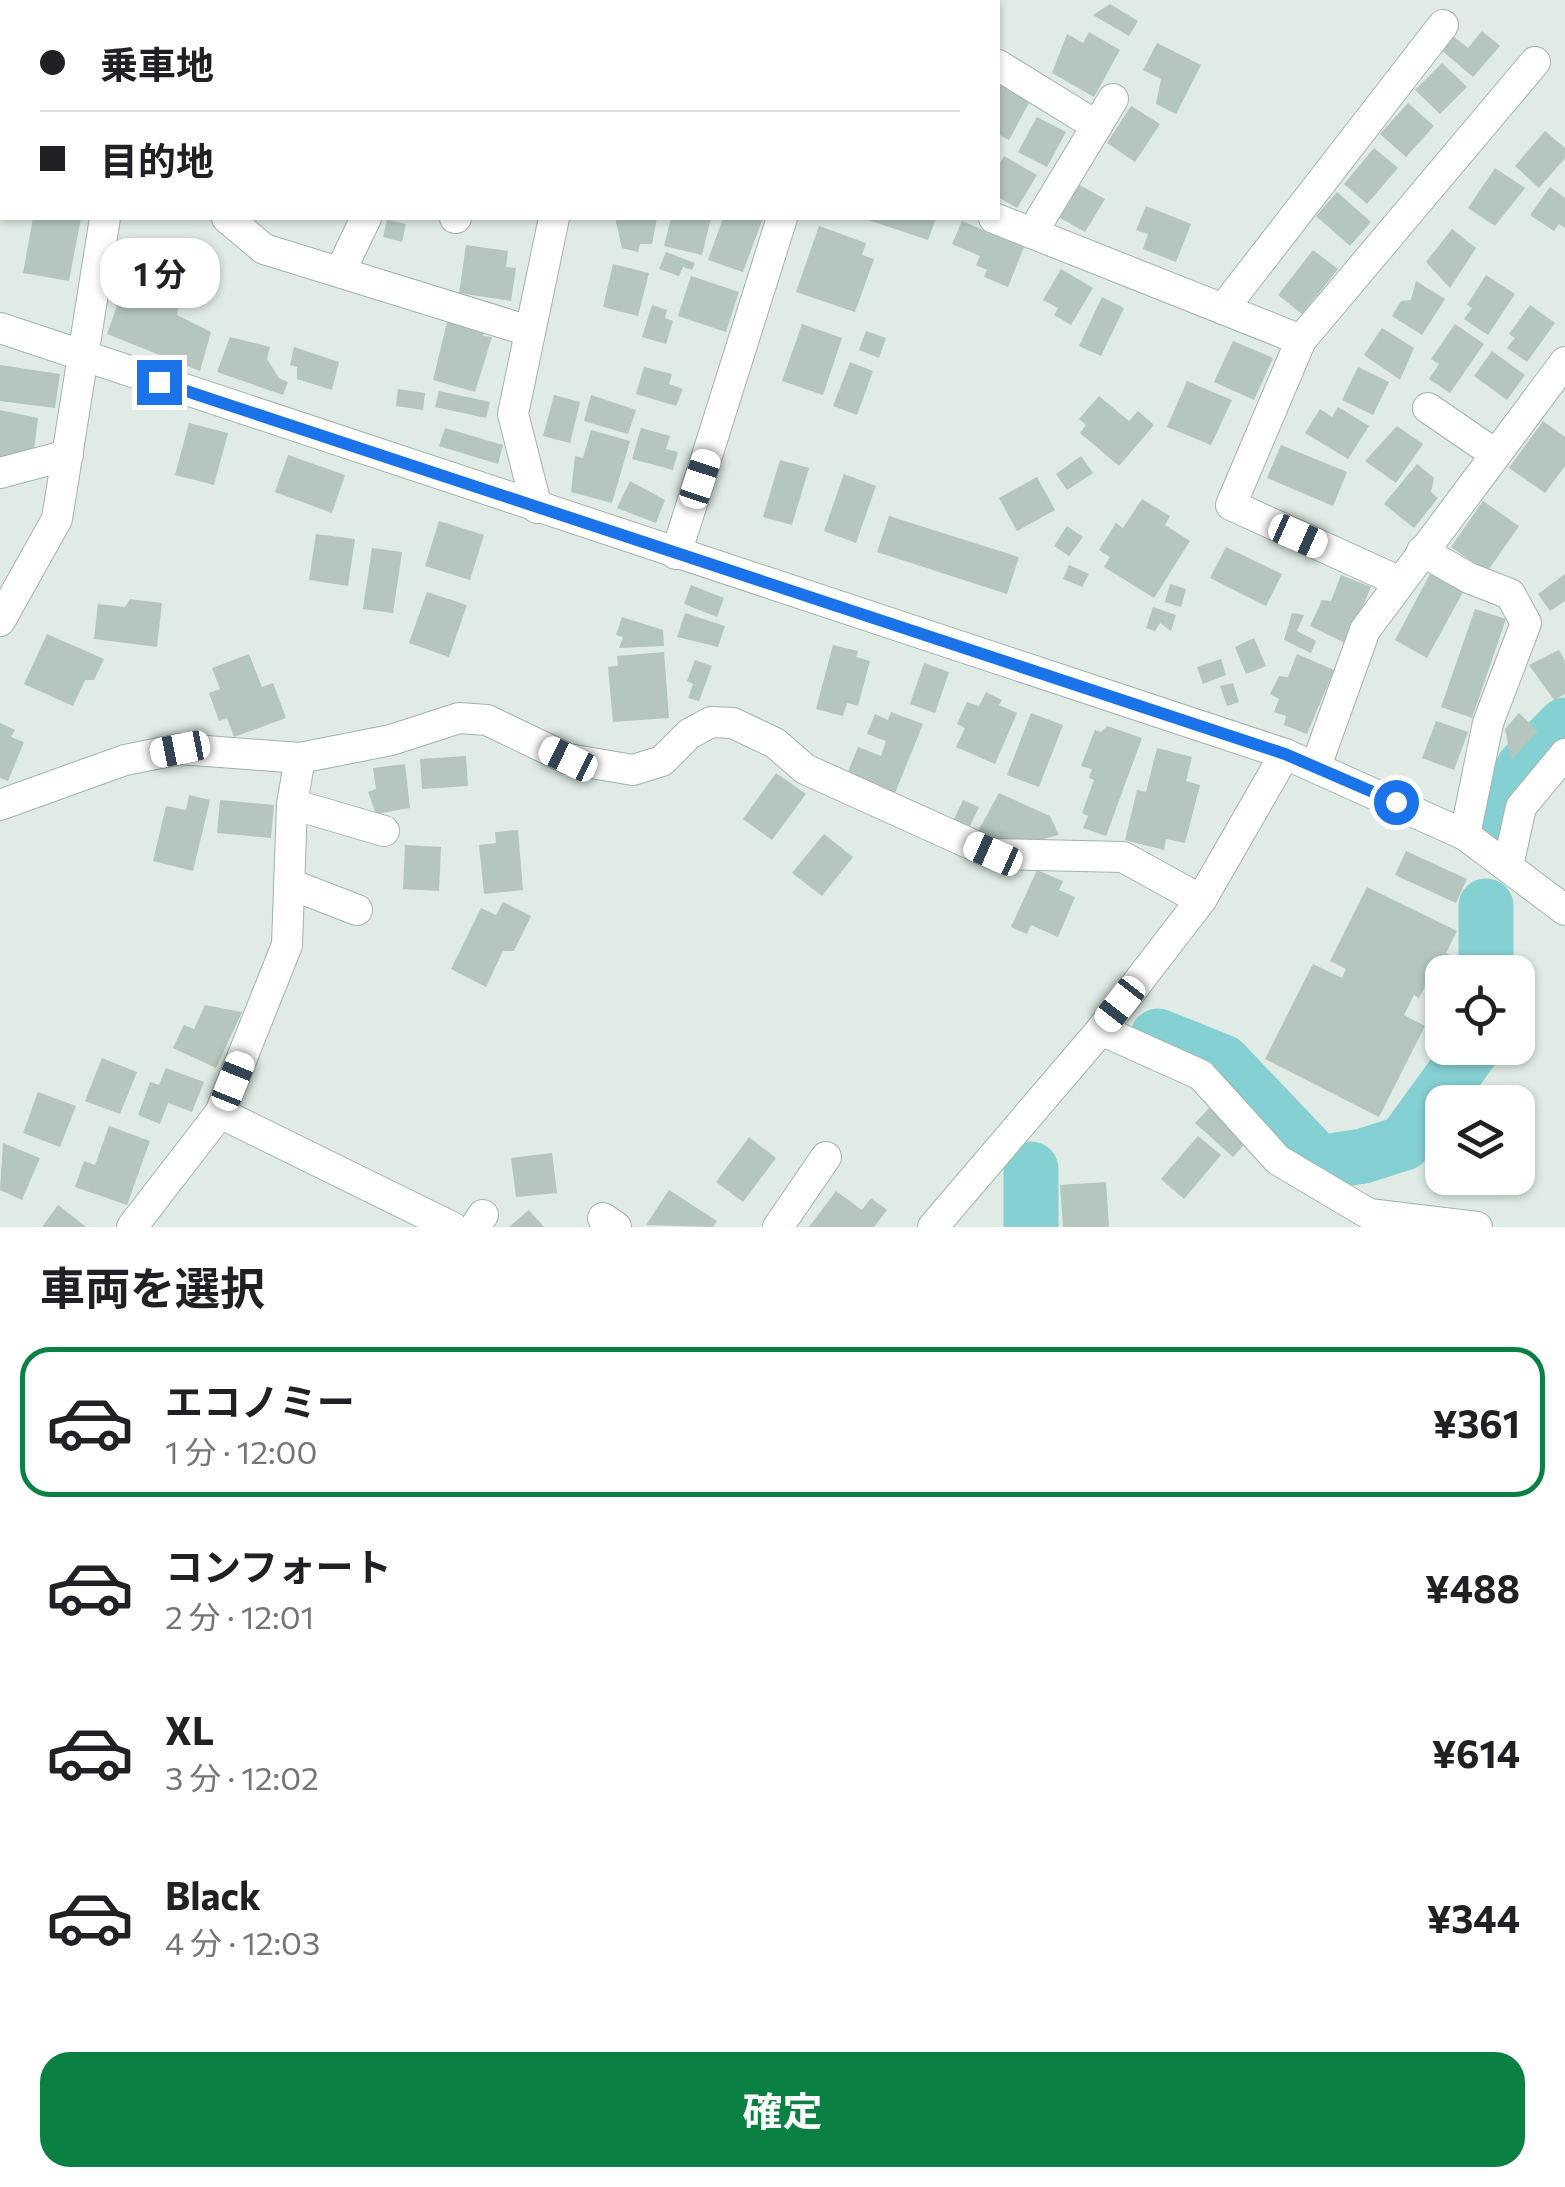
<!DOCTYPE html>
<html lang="ja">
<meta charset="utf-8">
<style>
:root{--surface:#fff;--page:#f6f6f6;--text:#202124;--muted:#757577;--line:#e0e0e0;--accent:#0b8043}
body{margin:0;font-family:Commissioner,"Noto Sans JP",sans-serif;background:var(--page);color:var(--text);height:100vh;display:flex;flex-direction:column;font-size:38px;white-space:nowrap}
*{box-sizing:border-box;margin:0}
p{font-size:32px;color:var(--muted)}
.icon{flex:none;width:55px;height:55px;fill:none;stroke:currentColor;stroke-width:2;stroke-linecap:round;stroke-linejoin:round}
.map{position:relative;height:1227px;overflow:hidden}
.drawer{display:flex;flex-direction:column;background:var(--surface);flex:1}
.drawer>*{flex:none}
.hud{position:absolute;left:0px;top:0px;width:1000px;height:220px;box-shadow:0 2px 8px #0004;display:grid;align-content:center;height:220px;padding:0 40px;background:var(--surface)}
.controls{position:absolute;left:1425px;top:955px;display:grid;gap:20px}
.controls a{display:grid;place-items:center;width:110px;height:110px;border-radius:20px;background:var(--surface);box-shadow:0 2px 8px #0004;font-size:50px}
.end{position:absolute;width:45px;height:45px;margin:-22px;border:12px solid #1a73e8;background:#fff;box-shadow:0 0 0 5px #fff}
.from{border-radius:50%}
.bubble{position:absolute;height:70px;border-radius:30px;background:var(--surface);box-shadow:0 2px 8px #0004;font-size:32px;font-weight:700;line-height:70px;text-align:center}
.car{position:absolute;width:30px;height:60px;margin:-30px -15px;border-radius:12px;box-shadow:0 0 8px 2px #0007;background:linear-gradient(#fff 24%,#345 0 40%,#fff 0 76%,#345 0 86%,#fff 0)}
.hud b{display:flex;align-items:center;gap:35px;height:95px;font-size:38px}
.hud b+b{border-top:2px solid var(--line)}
.hud i{width:25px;height:25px;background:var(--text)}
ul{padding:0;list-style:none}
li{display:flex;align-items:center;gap:30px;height:150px;margin:0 20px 15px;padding:0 20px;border:5px solid transparent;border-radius:30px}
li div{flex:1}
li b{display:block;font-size:38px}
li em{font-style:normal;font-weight:700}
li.current{border-color:var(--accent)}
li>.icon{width:90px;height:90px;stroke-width:1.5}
h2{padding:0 40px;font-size:45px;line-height:120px}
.button{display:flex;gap:20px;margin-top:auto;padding:20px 40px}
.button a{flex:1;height:115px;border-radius:30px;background:var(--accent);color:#fff;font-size:40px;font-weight:700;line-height:115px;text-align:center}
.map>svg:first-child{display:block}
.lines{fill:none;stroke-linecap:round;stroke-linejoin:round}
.river{stroke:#84d0d3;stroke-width:55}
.building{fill:#b4c6bd}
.minor-casing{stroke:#a2b3ab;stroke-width:32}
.minor{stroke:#fff;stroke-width:30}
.route{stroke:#1a73e8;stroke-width:12}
</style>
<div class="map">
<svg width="1565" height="1227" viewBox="0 0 1565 1227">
<rect width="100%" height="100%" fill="#dfebe4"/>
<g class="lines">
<g class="river">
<polyline points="1501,813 1523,768 1565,725"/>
<polyline points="1486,972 1486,906"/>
<polyline points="1158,1036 1223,1062 1319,1163 1363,1156 1404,1143 1473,1048"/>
<polyline points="1031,1227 1031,1169"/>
</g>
</g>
<g class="building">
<polygon points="1110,4 1138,21 1129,36 1093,15"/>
<polygon points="1482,31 1500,46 1473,77 1440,49 1452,35 1468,48"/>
<polygon points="1089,32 1120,50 1094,97 1052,73 1067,34 1083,43"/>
<polygon points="1157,43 1201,65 1176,114 1156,104 1161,79 1143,70"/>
<polygon points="1442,63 1467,87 1440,114 1415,90"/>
<polygon points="1002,82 1032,97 1009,140 998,134 998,92"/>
<polygon points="1408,103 1434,126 1406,157 1380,134"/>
<polygon points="1131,106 1160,124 1135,162 1107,143"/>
<polygon points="1037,117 1066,132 1047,167 1018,152"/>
<polygon points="1545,131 1565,148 1565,158 1539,188 1515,166"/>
<polygon points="1374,148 1398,168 1367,204 1344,184"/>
<polygon points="1004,156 1037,175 1017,208 998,197 998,167"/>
<polygon points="1495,168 1525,188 1495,226 1468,208"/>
<polygon points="1076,183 1105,199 1085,232 1057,216"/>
<polygon points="1550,187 1565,198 1565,228 1559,224 1554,231 1530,215"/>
<polygon points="1337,192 1371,222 1350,246 1316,216"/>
<polygon points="1146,206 1191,224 1176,262 1143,249 1148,234 1136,230"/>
<polygon points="33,218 81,218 69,281 23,273"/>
<polygon points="615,218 657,218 652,244 640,244 638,252 622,248"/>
<polygon points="671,218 711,218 702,255 664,246"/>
<polygon points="723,218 763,218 743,272 708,260"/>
<polygon points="862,218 936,218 928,240"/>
<polygon points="387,220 406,224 402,242 383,237"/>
<polygon points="962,221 1024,247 1008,287 984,277 987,270 976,265 980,256 952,244"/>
<polygon points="819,226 866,243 862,255 874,259 855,312 796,292"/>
<polygon points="1452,229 1476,248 1450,288 1426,262"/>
<polygon points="466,245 508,251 506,267 516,268 511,301 459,293"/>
<polygon points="1313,250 1338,269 1302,314 1278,295"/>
<polygon points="666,252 695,263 692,270 683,267 679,276 659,269"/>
<polygon points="613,264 649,273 638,316 603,307"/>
<polygon points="164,265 179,267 173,282 182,285 177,315 211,332 200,371 107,334 128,274 157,279"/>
<polygon points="1061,269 1093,288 1071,325 1054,315 1058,308 1043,300"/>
<polygon points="1486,275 1515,294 1488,335 1464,319 1472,308 1467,305"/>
<polygon points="691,276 739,292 726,332 678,316"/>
<polygon points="1416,281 1445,299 1422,335 1392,316 1401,301 1411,300"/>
<polygon points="1102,297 1124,308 1101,356 1079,346"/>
<polygon points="652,305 667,310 665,318 673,321 666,344 642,337"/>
<polygon points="1530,305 1555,323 1527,362 1507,348 1515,338 1509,334"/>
<polygon points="448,318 485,325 483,336 492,337 475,392 433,380"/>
<polygon points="802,324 842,338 823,395 782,381"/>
<polygon points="1455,324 1484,344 1450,393 1429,379 1439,364 1431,359"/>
<polygon points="1382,328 1414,348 1400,380 1364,355"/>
<polygon points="866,331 886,338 879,358 859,350"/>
<polygon points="230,337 270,347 267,359 279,378 288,382 283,395 217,372"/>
<polygon points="1233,341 1273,358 1254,400 1214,382"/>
<polygon points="294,347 339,362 332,390 297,379 297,367 290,365"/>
<polygon points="1492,351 1525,375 1507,400 1474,376"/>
<polygon points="850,362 873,371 857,415 833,406"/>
<polygon points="0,365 60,374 55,408 0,401"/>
<polygon points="644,367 672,374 669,384 683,389 676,406 636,394"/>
<polygon points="1358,367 1389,382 1373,415 1342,400"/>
<polygon points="1187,381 1232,400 1211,445 1167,427"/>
<polygon points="398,389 425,393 423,410 396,406"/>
<polygon points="439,391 490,402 486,418 435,407"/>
<polygon points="554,395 580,402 570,443 543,436"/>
<polygon points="591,395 636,410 628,434 584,421"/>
<polygon points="1099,396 1129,421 1138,411 1154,425 1119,466 1080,433 1086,425 1079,419"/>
<polygon points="1338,407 1369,426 1348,459 1305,433 1320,409 1332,417"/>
<polygon points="0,410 38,418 34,450 0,460"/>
<polygon points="1543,421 1565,437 1565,466 1545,493 1509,468"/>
<polygon points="189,423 228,433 214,485 175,475"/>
<polygon points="1397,426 1423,444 1396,483 1365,461"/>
<polygon points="445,428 503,445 498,464 439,446"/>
<polygon points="641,428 670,436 666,449 678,452 673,470 632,459"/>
<polygon points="591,430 630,441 612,503 571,492 575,456 583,458"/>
<polygon points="1281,445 1347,472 1333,506 1267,478"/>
<polygon points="288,455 345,475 332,513 275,492"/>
<polygon points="1081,456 1093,473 1067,490 1056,474"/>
<polygon points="780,460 809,468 792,525 763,517"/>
<polygon points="1417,464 1434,478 1431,492 1438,498 1414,528 1384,504"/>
<polygon points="844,474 876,486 856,543 824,531"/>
<polygon points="1037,477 1055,510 1017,531 999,498"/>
<polygon points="630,481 665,500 656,523 617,508"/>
<polygon points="1142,499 1170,516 1165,525 1190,541 1154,598 1104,567 1110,557 1099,550 1116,523 1123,528"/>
<polygon points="1483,501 1519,526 1487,572 1451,547"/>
<polygon points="889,516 1019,557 1007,594 877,552"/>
<polygon points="439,521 484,535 470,580 425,566"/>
<polygon points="1067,526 1083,537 1069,556 1054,546"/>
<polygon points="316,534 355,539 348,586 309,580"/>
<polygon points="1226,547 1282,574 1266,606 1210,578"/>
<polygon points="372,548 402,552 393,613 363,609"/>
<polygon points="1069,565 1089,574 1082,587 1063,579"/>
<polygon points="1430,574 1463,592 1427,658 1395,640"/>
<polygon points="1565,574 1565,601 1550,611 1538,594"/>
<polygon points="1341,575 1371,587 1347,644 1310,626 1322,600 1331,601"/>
<polygon points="1170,584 1186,589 1181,607 1165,602"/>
<polygon points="691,585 724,598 717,617 684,604"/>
<polygon points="427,592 467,605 449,657 409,643"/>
<polygon points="130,599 162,603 157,647 94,639 98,604 125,607"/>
<polygon points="1153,607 1176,615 1171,631 1160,623 1155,631 1146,628"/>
<polygon points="1475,609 1506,619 1472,718 1441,707"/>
<polygon points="685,613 725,626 718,647 677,637"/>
<polygon points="1292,613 1304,615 1297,631 1316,641 1311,653 1284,640"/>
<polygon points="622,617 663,630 664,646 619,648 623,637 616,635"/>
<polygon points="47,634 104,659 94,680 85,680 73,706 24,684"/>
<polygon points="1254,638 1266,666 1246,674 1235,647"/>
<polygon points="833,645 858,651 856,657 870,661 858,706 847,703 843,716 816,709"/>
<polygon points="1559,650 1565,661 1565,694 1554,700 1529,665"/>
<polygon points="664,652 669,718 613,722 608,667 618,666 617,656"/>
<polygon points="249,654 262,687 273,683 286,718 234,737 227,718 219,721 209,693 220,689 212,668"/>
<polygon points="1297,654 1334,670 1307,734 1284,725 1286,716 1274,712 1279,699 1270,694 1279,676 1288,677"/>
<polygon points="1221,659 1226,675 1203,684 1197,667"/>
<polygon points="695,660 712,666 699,701 688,698 693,684 687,681"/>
<polygon points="924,663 949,672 935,713 910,704"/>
<polygon points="1233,683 1239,702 1227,706 1220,686"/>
<polygon points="986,692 1002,700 999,705 1017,713 995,764 956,747 965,728 957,724 967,702 979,706"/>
<polygon points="891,712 923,724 895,793 847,774 858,747 881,756 886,741 867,734 875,714 888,720"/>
<polygon points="1031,713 1063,725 1039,787 1007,775"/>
<polygon points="1519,713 1538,731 1511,760 1505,729"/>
<polygon points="1436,721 1468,732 1454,770 1422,758"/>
<polygon points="0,723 15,730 11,737 24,742 8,781 0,778"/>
<polygon points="1107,726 1142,738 1106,836 1083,828 1088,816 1082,813 1094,780 1089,778 1092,769 1081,766 1095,730 1101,732"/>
<polygon points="1157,748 1192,757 1186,781 1200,785 1185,843 1166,839 1164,850 1125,840 1137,790 1146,792"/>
<polygon points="466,756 468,786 422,789 420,759"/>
<polygon points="405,764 410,808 376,814 368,792 376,789 373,768"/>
<polygon points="776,773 806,794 772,840 743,819"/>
<polygon points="999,793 1050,816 1059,835 1022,844 1009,838 1004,846 977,833"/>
<polygon points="189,795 210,800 193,871 153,861 166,806 186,810"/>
<polygon points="220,800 274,805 271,838 217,833"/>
<polygon points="963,800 979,807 969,828 953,821"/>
<polygon points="518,830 523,890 484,894 479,845 496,843 495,832"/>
<polygon points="824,834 853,857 822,896 792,873"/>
<polygon points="405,845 441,847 439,891 403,889"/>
<polygon points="1406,851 1467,879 1456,903 1395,875"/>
<polygon points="1037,870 1063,881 1059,890 1075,897 1058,937 1031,925 1027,934 1011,927"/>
<polygon points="1367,887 1457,931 1446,953 1461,961 1455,972 1442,972 1442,986 1429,979 1419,998 1414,995 1404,1015 1425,1026 1379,1117 1265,1059 1313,964 1342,978 1346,969 1330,961"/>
<polygon points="503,902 531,916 514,951 503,951 486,987 451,969 481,908 496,915"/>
<polygon points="205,1005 242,1012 216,1068 173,1048 184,1025 194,1029"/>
<polygon points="102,1058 137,1072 120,1114 85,1101"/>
<polygon points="166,1068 204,1082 192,1112 168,1103 160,1124 138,1115 150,1082 159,1085"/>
<polygon points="38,1092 76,1106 60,1147 23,1133"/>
<polygon points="1211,1106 1249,1139 1233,1157 1195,1123"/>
<polygon points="109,1126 150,1141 127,1205 75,1187 84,1161 95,1165"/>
<polygon points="1198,1136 1221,1155 1184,1199 1161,1179"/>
<polygon points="749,1137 776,1158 743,1202 716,1182"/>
<polygon points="3,1143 40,1158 22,1200 0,1190"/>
<polygon points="552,1153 557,1193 516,1197 511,1158"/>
<polygon points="1106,1182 1109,1227 1063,1227 1060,1185"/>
<polygon points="669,1190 717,1221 713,1227 646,1225"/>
<polygon points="836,1191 862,1210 871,1198 887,1210 874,1227 809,1227"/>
<polygon points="58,1205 86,1227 42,1227"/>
<polygon points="529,1210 544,1227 509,1227"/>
</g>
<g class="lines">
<g class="minor-casing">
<g id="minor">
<polyline points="151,2 152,0"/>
<polyline points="851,2 852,0"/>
<polyline points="998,65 1097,126"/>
<polyline points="227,218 264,249 529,331"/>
<polyline points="455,218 456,218"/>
<polyline points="994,218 1301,340"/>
<polyline points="1032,233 1113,99"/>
<polyline points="340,272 366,218"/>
<polyline points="1223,309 1443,25"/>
<polyline points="0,328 1285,754 1465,835 1565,910"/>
<polyline points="1428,408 1495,454"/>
<polyline points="0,473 68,455"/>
<polyline points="537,508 513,414 554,218"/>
<polyline points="1422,551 1469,578 1510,594 1526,623 1488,723 1465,835"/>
<polyline points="676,554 782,218"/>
<polyline points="1398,581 1231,505 1301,340 1535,62"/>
<polyline points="0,621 57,519 105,218"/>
<polyline points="1316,766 1365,630 1565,362"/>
<polyline points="292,804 384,831"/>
<polyline points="0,805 125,760 180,749 300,758 391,740 459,718 487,720 568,759 633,770 662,761 689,734 711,722 733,723 775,743 805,769 993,854 1123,857 1201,900"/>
<polyline points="1508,866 1521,807 1565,754"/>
<polyline points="290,884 357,910"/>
<polyline points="1101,1030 1201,1075 1278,1160 1369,1214 1477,1227"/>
<polyline points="220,1113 452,1227"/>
<polyline points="603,1218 616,1227"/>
<polyline points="132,1227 220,1113 287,945 292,804 300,758"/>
<polyline points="475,1227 483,1215"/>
<polyline points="778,1227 826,1157"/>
<polyline points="933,1227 1101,1030 1201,900 1285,754"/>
</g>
</g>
<use href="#minor" class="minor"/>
</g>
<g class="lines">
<polyline class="route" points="159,382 1285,754 1396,802"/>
</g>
</svg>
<div class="controls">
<a><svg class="icon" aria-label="locate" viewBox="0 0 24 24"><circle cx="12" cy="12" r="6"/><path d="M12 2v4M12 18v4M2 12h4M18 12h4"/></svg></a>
<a><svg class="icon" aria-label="layers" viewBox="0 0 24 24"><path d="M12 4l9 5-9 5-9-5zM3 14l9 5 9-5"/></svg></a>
</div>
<i class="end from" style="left:1396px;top:802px"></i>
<i class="end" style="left:159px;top:382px"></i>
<div class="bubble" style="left:100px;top:238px;width:120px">1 分</div>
<i class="car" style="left:700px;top:479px;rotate:18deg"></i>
<i class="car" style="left:1298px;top:536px;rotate:114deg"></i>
<i class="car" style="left:180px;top:749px;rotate:259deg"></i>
<i class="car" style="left:568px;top:759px;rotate:296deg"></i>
<i class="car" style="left:993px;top:854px;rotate:294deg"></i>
<i class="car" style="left:1120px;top:1004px;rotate:218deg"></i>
<i class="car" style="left:233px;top:1081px;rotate:22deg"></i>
<div class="hud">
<b><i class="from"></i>乗車地</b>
<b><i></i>目的地</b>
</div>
</div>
<section class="drawer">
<h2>車両を選択</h2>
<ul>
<li class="current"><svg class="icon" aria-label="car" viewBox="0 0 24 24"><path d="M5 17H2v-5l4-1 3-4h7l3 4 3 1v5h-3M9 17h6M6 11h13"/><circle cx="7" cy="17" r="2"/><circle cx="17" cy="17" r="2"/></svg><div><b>エコノミー</b><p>1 分 · 12:00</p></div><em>¥361</em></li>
<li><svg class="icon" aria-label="car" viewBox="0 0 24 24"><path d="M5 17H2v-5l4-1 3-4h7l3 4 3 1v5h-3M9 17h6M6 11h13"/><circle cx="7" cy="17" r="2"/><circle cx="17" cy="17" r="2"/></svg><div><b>コンフォート</b><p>2 分 · 12:01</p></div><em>¥488</em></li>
<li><svg class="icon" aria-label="car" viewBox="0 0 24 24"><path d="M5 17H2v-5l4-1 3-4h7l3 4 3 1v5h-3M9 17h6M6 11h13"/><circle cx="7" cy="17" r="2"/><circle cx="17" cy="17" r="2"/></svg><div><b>XL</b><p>3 分 · 12:02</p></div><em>¥614</em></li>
<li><svg class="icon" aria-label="car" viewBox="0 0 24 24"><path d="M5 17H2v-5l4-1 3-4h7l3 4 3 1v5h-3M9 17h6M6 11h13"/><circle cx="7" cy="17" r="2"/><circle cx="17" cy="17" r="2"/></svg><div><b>Black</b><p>4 分 · 12:03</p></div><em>¥344</em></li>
</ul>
<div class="button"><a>確定</a></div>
</section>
